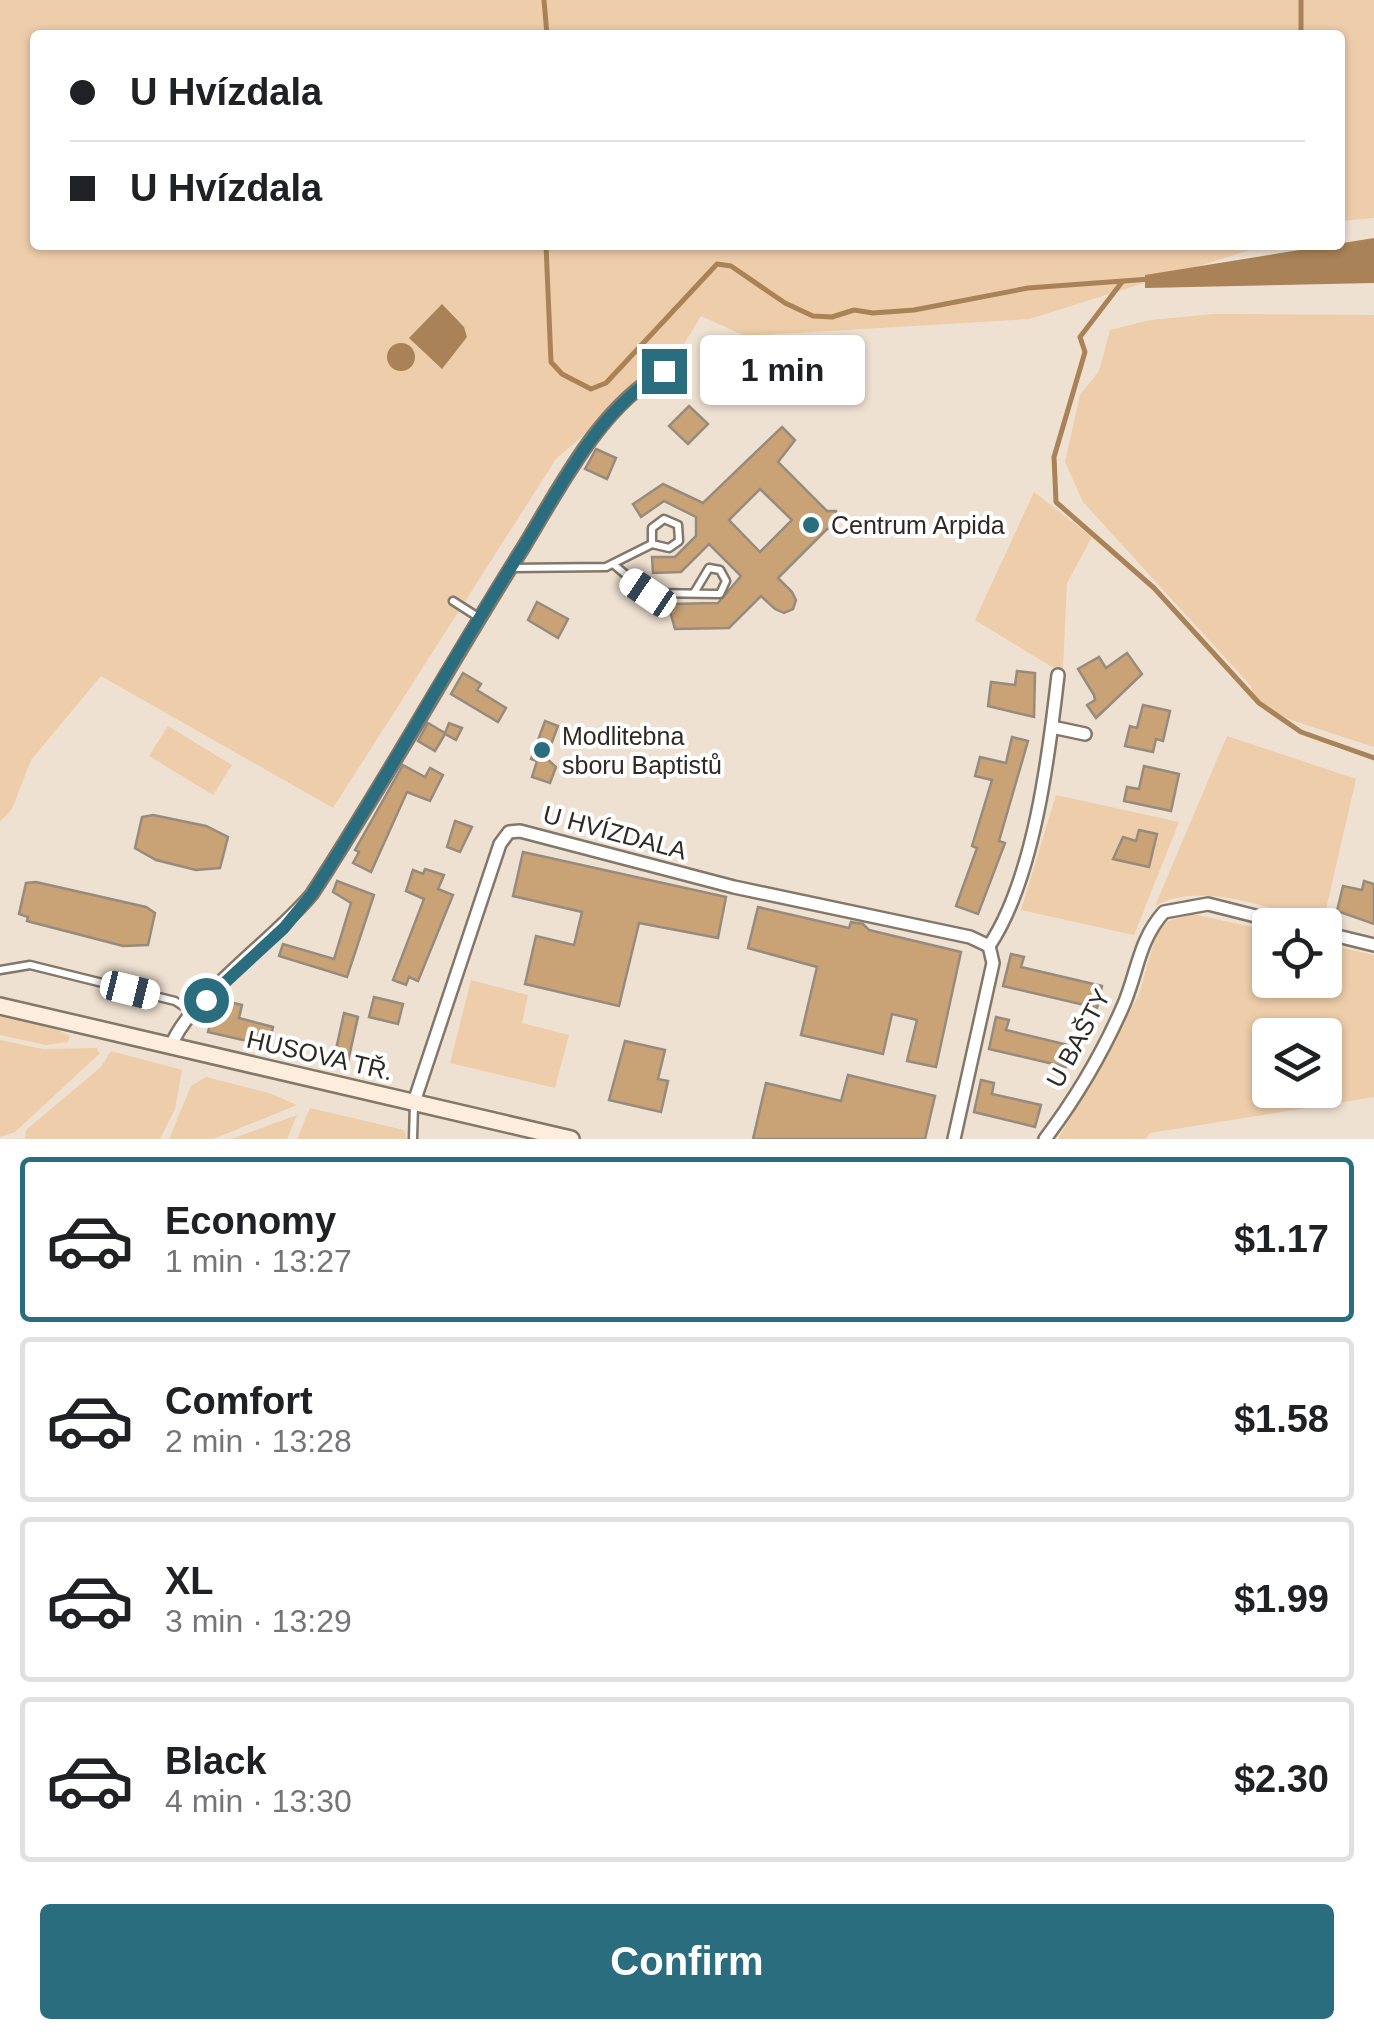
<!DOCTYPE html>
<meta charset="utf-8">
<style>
:root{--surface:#fff;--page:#f6f6f6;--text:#202124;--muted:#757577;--line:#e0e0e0;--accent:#2a6d7f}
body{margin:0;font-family:Arial,sans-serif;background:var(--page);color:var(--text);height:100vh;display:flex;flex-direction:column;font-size:38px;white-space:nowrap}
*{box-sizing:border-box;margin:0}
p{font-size:32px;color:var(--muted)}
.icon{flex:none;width:55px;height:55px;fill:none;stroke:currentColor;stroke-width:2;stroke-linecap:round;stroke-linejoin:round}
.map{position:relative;height:1139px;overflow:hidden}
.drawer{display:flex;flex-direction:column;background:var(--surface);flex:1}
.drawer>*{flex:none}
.top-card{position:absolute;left:30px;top:30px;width:1315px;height:220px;border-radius:10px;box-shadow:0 2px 8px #0004;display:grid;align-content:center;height:220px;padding:0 40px;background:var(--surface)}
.buttons{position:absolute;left:1252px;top:908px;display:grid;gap:20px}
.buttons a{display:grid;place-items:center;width:90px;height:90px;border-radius:10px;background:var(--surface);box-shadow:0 2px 8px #0004;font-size:50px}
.end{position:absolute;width:45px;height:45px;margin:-22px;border:12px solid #2a6d7f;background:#fff;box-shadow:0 0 0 5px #fff}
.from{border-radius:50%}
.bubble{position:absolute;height:70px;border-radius:10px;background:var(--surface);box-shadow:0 2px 8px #0004;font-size:32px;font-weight:700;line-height:70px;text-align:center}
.car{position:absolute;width:30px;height:60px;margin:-30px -15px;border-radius:12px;box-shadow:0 0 8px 2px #0007;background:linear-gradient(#fff 24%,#345 0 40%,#fff 0 76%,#345 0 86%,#fff 0)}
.top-card b{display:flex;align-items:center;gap:35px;height:95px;font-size:38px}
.top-card b+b{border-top:2px solid var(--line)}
.top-card i{width:25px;height:25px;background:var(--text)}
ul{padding:18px 0 0;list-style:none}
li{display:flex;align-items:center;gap:30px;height:165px;margin:0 20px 15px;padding:0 20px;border:5px solid var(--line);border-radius:10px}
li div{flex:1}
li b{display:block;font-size:38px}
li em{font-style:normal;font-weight:700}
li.on{border-color:var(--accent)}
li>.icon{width:90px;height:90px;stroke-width:1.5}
.action{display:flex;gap:20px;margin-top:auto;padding:20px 40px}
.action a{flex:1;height:115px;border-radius:10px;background:var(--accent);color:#fff;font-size:40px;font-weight:700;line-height:115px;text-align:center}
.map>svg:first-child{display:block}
.green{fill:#edcdaa;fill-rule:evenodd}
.water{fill:#a98357}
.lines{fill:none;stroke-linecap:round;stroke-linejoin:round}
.stream{stroke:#a98357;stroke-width:5}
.building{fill:#c9a276;stroke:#978b7d;stroke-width:2.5;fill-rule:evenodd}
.lane-casing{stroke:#837769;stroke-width:11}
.street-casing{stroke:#837769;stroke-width:16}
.secondary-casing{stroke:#837769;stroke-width:20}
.lane{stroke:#fff;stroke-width:6}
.street{stroke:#fff;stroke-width:11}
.secondary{stroke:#fceddc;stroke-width:15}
.route{stroke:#2a6d7f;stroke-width:12}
.poi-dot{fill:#2a6d7f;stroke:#fff;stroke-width:4}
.labels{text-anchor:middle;stroke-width:8;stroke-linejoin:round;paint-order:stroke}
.poi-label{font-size:25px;fill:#2f2924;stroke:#fff;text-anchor:start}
.street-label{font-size:25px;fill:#2f2924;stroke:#fff}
</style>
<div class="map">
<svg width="1374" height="1139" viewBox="0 0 1374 1139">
<rect width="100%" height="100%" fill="#efe1d2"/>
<g class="green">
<polygon points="0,0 1374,0 1374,218 1340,221 1340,35 35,35 35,245 1266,245 1029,319 745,336 701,316 678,354 556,459 333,808 101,676 31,760 12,809 0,822"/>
<polygon points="1214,314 1374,315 1374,747 1288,719 1254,699 1251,686 1083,502 1065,462 1080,395 1099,371 1110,330 1150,320"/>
<polygon points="1034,492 1092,537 1067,583 1063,668 1052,667 975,620"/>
<polygon points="168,726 232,765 213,795 149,756"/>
<path d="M1227 736 1356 779 1323 922C1274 911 1202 879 1155 906Z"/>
<polygon points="1056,795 1179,822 1134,935 1021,910"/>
<path d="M1193 914 1270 931V980H1325V944L1374 955V1097L1150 1133 1146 1139H1058L1139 995 1156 934 1168 921ZM1270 1035H1325V1090H1270Z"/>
<polygon points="471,980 528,995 522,1023 569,1035 555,1088 450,1063"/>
<polygon points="0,1013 47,1024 70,1036 68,1042 46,1045 0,1035"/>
<polygon points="0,1040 43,1049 97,1048 99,1054 15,1132 0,1137"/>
<polygon points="111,1051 182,1070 175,1109 160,1139 25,1139 26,1130 101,1067"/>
<polygon points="206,1077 269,1093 297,1105 213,1139 169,1139 191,1086"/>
<polygon points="310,1108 404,1130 407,1139 297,1139"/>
<polygon points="297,1115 287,1139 231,1139"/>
</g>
<g class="water">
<polygon points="1374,238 1374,283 1145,288 1145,275"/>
<polygon points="442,304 464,327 467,337 442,369 409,338"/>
<circle cx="401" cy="357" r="14"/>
</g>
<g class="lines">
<g class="stream">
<polyline points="544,0 547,35"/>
<polyline points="1301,0 1301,35"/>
<polyline points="546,245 551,362 562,374 591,389 606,383 717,264 731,266 785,303 813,316 832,317 854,310 873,313 914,310 1028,288 1150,279"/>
<polyline points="1122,282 1080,337 1085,352 1054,457 1056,502 1154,588 1259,703 1301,732 1374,758"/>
</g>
</g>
<g class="building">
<polygon points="689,406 708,424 688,444 669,426"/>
<path d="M782 427 795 440 778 462 827 511H836V528L827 529 778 578 792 592 796 600 793 609 784 613 775 609 761 596 729 628 675 629 668 604 718 603 741 576 709 544 681 572 653 573 652 557H675L696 536V517L664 501 641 517 633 504 663 484 703 503ZM760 489 792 520 760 552 729 520Z"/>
<polygon points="596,449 616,458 607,479 585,469"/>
<polygon points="537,602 568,619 558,638 528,620"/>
<polygon points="1127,653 1142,674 1096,718 1087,705 1095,700 1094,695 1078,669 1099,657 1106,668"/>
<polygon points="1017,671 1035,673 1034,717 988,706 991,682 1015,685"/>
<polygon points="463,673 481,684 477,690 506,708 498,722 451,694"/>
<polygon points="1143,705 1170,711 1163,741 1156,739 1153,752 1125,746 1130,726 1137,728"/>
<polygon points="545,721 558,726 546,758 556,767 550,783 532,777 537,761 531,759"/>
<polygon points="428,723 445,733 449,723 462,728 456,740 445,734 435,751 418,741"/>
<polygon points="1012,737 1028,741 999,841 1005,843 978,914 956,906 977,848 972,846 992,780 975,776 980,757 1006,763"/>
<polygon points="403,765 425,777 430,768 443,775 430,801 407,792 371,872 353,863 359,852 355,850"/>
<polygon points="1144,766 1179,774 1171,811 1124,801 1127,787 1139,789"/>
<polygon points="153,815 206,826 228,837 220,868 196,870 156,860 135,848 142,817"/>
<polygon points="455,821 472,827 460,852 447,847"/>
<polygon points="1139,830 1157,834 1149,867 1113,859 1123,837 1136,841"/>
<polygon points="523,852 726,897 718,938 639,923 619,1006 525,984 536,936 574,945 582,912 513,896"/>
<polygon points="425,869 444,875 438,889 453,895 418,981 409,977 406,985 393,980 424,899 406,891 413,870 423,874"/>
<polygon points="337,881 374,895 347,977 279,956 283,944 334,959 351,903 333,892"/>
<polygon points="1364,881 1374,884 1374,924 1337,911 1343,886 1362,890"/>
<polygon points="36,882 146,907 155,913 148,945 123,946 27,921 28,917 19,914 26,883"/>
<polygon points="758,907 849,928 851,922 863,924 869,930 961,952 936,1067 907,1061 917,1020 892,1014 883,1054 801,1035 817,967 748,948"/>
<polygon points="1011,954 1024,957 1021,967 1102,986 1097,1008 1003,986"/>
<polygon points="374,997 403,1004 398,1024 369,1017"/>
<polygon points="217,999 242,1005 239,1018 273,1027 269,1046 208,1032"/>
<polygon points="344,1013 358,1017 347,1066 333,1063"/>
<polygon points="996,1017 1009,1020 1006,1030 1072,1046 1066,1067 989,1049"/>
<polygon points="625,1041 665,1050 658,1079 668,1081 661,1112 609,1100"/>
<polygon points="848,1075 935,1096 925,1139 753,1139 766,1083 841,1101"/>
<polygon points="981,1080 994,1083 992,1094 1041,1105 1035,1127 974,1112"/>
</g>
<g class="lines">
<g class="lane-casing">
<g id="lane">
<polyline points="613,564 648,593 720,594 726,581 720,570 709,568 694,593"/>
<polyline points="511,568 606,567 652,544 669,548 679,541 678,525 664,519 652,528 652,544"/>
<polyline points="453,601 478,617"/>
<polyline points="0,970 30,965 175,1001 192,1012"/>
<polyline points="413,1139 414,1104"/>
</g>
</g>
<g class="street-casing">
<g id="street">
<polyline points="1052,727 1085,734"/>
<polyline points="1325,933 1374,945"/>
<path d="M989 946C1034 879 1049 755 1058 675"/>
<path d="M171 1046C189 998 276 938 312 894 386 781 451 662 523 548 562 484 598 410 663 371"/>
<polyline points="414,1102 500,844 509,832 520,831 734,887 970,937 989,946 993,963 954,1139"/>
<path d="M1045 1139C1076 1098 1104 1050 1124 1004 1138 970 1139 940 1164 912L1208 904 1291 925"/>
</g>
</g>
<g class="secondary-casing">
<polyline id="secondary" points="0,1006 571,1139"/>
</g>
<use href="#lane" class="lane"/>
<use href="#street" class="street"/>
<use href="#secondary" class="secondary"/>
</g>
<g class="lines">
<path class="route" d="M206 1000 284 928 312 894C386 781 450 662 523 548 562 484 598 410 664 371"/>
</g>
<g class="poi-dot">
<circle cx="811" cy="525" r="10"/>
<circle cx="542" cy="750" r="10"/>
</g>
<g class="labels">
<g class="poi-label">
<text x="831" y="534">Centrum Arpida</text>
<text x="562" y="745">Modlitebna<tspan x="562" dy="29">sboru Baptistů</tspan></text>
</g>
<g class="street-label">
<text transform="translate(615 832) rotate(15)" y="9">U HVÍZDALA</text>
<text transform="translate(1078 1038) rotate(-62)" y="9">U BAŠTY</text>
<text transform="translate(320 1055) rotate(13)" y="9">HUSOVA TŘ.</text>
</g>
</g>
</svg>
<div class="buttons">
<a><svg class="icon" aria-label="locate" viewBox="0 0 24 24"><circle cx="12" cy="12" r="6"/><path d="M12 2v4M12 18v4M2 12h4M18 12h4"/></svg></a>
<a><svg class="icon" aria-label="layers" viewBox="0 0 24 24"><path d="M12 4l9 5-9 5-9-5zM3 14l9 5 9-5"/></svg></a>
</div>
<i class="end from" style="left:206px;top:1000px"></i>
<i class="end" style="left:664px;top:371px"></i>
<div class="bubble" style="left:700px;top:335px;width:165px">1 min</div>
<i class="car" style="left:648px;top:593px;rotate:304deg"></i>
<i class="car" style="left:130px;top:990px;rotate:104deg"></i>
<div class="top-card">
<b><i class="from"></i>U Hvízdala</b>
<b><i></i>U Hvízdala</b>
</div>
</div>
<section class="drawer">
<ul>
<li class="on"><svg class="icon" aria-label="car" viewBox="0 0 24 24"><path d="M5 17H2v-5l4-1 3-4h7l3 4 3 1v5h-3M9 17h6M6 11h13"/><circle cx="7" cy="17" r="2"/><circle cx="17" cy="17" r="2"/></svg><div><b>Economy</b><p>1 min · 13:27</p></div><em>$1.17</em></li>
<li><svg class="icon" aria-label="car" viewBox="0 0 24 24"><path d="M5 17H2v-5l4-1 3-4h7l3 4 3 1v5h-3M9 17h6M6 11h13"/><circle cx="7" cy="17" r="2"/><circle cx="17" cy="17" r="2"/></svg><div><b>Comfort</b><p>2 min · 13:28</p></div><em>$1.58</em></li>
<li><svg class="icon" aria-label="car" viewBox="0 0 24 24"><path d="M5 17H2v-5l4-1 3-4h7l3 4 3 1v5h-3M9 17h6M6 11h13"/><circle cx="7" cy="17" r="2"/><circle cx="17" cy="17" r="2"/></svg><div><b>XL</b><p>3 min · 13:29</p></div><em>$1.99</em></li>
<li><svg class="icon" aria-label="car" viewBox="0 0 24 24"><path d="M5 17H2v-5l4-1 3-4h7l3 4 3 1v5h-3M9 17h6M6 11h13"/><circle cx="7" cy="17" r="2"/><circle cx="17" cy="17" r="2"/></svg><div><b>Black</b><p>4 min · 13:30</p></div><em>$2.30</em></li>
</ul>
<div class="action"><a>Confirm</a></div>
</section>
